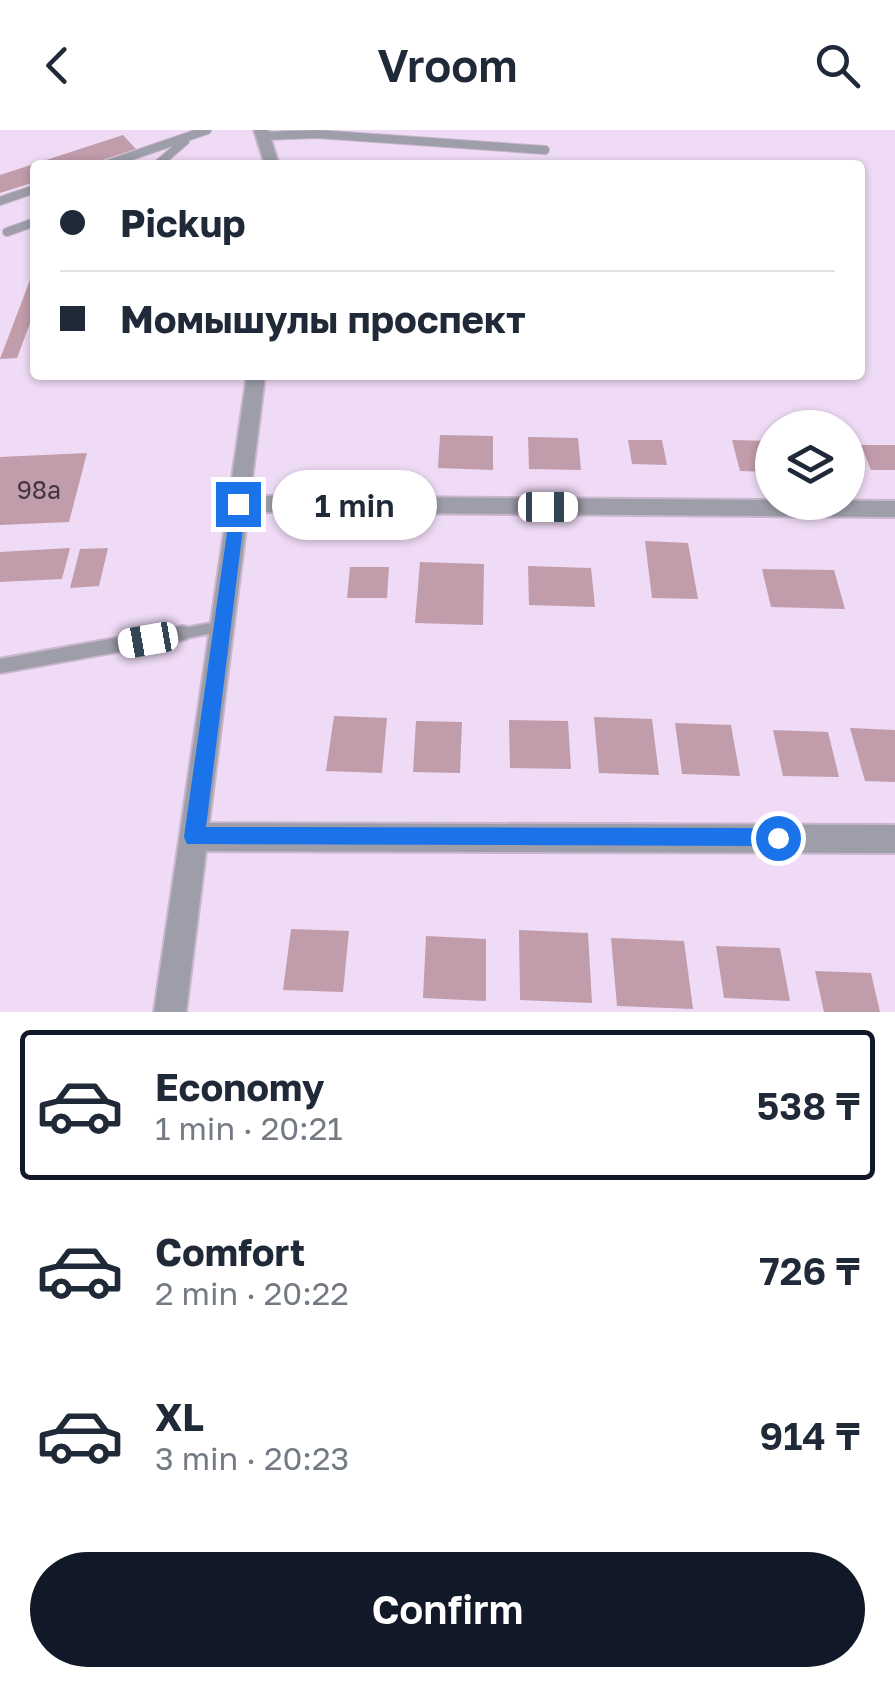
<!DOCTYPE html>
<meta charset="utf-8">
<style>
:root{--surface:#fff;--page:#f6f6f7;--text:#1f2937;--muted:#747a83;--line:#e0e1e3;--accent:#111827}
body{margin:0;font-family:"Golos Text",sans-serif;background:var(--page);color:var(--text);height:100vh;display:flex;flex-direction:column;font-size:38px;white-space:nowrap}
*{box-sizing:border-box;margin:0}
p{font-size:32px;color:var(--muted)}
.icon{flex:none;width:55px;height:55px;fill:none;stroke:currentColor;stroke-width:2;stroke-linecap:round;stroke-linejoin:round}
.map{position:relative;height:882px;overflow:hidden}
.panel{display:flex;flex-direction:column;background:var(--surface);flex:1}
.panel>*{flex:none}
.hud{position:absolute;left:30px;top:30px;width:835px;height:220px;border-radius:10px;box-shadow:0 2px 8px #0004;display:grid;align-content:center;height:220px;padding:0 30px;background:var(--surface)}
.fabs{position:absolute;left:755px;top:280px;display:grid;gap:20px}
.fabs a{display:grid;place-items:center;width:110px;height:110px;border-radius:50%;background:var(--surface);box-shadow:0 2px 8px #0004;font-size:50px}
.end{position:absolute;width:45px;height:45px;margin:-22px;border:12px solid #1a73e8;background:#fff;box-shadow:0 0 0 5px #fff}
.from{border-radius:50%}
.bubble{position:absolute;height:70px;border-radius:35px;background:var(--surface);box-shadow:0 2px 8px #0004;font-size:32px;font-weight:600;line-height:70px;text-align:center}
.car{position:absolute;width:30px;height:60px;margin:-30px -15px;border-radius:12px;box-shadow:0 0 8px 2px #0007;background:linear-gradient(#fff 24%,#345 0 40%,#fff 0 76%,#345 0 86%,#fff 0)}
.hud b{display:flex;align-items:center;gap:35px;height:95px;font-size:38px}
.hud b+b{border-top:2px solid var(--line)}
.hud i{width:25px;height:25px;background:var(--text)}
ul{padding:18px 0 0;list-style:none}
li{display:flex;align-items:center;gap:30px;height:150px;margin:0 20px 15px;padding:0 10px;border:5px solid transparent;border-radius:10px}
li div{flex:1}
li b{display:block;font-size:38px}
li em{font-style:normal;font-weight:600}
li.selected{border-color:var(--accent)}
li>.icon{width:90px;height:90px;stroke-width:1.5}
.button{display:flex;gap:20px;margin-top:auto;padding:20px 30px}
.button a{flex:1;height:115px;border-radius:60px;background:var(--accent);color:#fff;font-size:40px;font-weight:600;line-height:115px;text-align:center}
header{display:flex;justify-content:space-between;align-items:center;height:130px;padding:0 30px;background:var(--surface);font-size:45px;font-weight:600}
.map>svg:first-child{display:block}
.building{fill:#c19cab}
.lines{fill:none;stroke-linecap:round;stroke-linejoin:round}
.lane-far2-casing{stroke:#c8b6cd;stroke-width:10}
.lane-far1-casing{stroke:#c8b6cd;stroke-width:14}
.lane-casing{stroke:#c8b6cd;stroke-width:18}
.street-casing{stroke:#c8b6cd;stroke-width:4}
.lane-far2{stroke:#9d9eaa;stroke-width:8}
.lane-far1{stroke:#9d9eaa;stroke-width:10}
.lane{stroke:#9d9eaa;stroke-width:14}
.street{fill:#9d9eaa;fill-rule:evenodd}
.route{fill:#1a73e8}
.labels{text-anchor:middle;stroke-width:10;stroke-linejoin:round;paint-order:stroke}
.number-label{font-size:25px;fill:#42333e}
</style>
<header><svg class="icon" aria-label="back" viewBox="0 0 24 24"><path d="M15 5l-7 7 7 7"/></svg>Vroom<svg class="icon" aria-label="search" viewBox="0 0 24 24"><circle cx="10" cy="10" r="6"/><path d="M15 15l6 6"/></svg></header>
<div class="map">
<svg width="895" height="882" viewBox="0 0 895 882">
<rect width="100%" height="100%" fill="#efdbf5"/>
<g class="building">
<polygon points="123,5 136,19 87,35 35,35 35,52 0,63 0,45"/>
<polygon points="35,137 35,180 17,228 0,229"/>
<polygon points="440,305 493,306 493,340 438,338"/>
<polygon points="528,307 578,308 581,340 529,339"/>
<polygon points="628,310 662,310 667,335 632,334"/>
<polygon points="732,310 772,311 772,342 740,341"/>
<polygon points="861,315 895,315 895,340 871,340"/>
<polygon points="87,323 69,392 0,395 0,327"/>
<polygon points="645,411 688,413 698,469 652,468"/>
<polygon points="70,418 62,449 0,452 0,422"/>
<polygon points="108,418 99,456 70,458 80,419"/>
<polygon points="420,432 484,434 483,495 415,493"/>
<polygon points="528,436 591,438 595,477 529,475"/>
<polygon points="350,437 389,437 387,468 347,468"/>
<polygon points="762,439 834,440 845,479 771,477"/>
<polygon points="334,586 387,588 382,643 326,641"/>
<polygon points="594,587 652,589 659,645 599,643"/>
<polygon points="509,590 568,591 571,639 510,638"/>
<polygon points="416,591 462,592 460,643 413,642"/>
<polygon points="675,593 731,595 740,646 682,644"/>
<polygon points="850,598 895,600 895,652 865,651"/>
<polygon points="773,600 828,602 839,647 783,646"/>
<polygon points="291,799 349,801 343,862 283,860"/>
<polygon points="519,800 588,803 592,873 520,870"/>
<polygon points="426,806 486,809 486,871 423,868"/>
<polygon points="611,808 684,811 693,879 617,876"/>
<polygon points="716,816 780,818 790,871 724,868"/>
<polygon points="815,841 871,843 880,882 824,882"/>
</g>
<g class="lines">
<g class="lane-far2-casing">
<g id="lane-far2">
<polyline points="263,6 317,4 545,20"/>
<polyline points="105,35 207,0"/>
<polyline points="157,35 185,11"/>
<polyline points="0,71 35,59"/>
<polyline points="7,102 35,92"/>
</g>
</g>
<g class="lane-far1-casing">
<polyline id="lane-far1" points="169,506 223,496"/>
</g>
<g class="lane-casing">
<polyline id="lane" points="0,536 183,503"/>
</g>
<g class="street-casing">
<g id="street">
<polygon points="254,0 268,0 279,35 265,35"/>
<polygon points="247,245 265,245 250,366 895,371 895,387 248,382 209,693 895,695 895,723 206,721 186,882 154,882"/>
</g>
</g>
<use href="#lane-far2" class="lane-far2"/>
<use href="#lane-far1" class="lane-far1"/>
<use href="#lane" class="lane"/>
<use href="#street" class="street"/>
</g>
<polygon class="route" points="238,369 246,374 206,697 778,698 788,708 785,716 187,714 184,707 231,374"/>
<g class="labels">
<g class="number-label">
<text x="39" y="369">98а</text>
</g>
</g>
</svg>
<div class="fabs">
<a><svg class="icon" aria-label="layers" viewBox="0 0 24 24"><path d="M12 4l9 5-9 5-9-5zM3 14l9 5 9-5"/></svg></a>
</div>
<i class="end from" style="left:778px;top:708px"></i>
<i class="end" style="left:238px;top:374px"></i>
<div class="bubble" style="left:272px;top:340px;width:165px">1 min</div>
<i class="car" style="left:548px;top:377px;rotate:90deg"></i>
<i class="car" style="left:148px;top:510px;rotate:260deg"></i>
<div class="hud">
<b><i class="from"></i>Pickup</b>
<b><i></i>Момышулы проспект</b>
</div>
</div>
<section class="panel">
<ul>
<li class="selected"><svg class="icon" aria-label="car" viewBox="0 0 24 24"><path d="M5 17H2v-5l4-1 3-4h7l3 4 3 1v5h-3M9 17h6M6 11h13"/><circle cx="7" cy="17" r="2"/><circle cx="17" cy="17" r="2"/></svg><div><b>Economy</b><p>1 min · 20:21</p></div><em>538 ₸</em></li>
<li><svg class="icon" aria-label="car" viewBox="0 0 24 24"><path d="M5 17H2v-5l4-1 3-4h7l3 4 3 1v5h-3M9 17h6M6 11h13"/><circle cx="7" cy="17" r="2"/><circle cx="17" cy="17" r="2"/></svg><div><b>Comfort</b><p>2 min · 20:22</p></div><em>726 ₸</em></li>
<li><svg class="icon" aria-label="car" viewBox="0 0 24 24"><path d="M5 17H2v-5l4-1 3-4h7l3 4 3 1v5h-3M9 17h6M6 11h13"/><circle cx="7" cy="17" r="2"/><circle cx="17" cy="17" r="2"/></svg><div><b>XL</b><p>3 min · 20:23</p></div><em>914 ₸</em></li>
</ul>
<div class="button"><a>Confirm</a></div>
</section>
